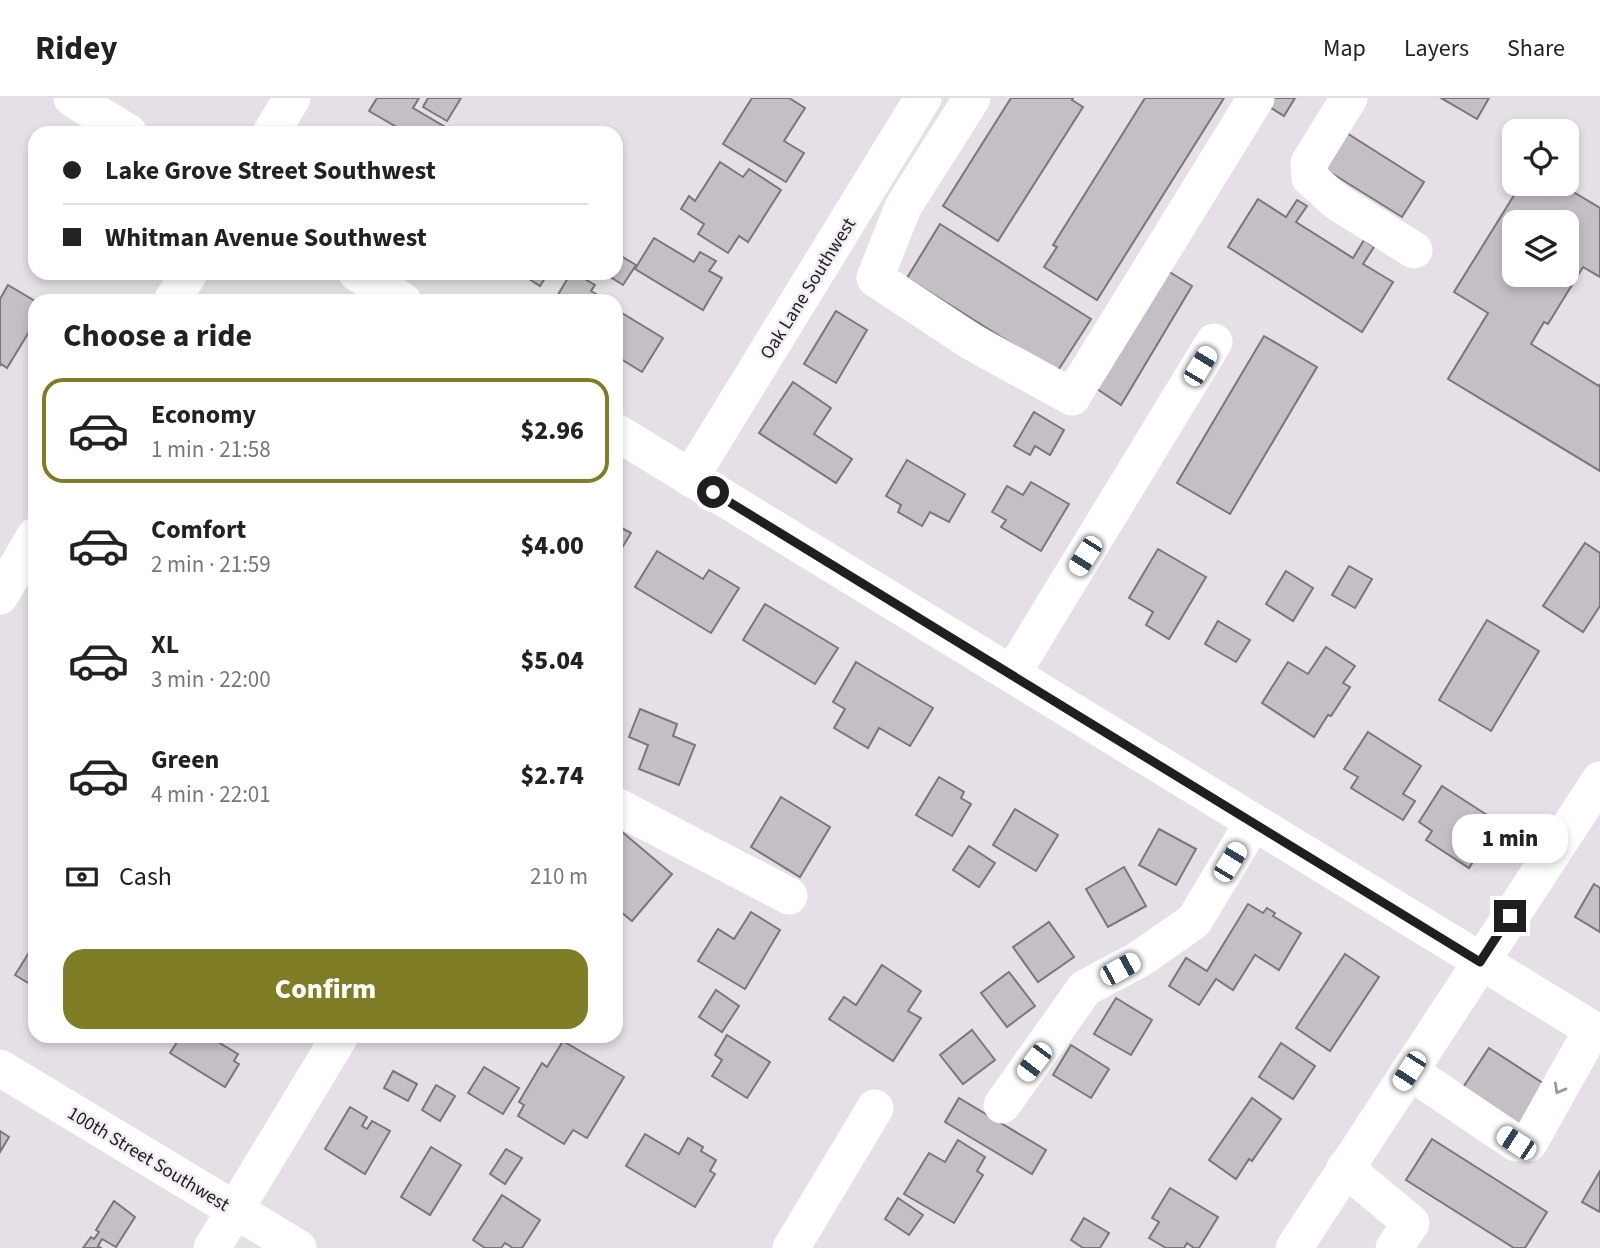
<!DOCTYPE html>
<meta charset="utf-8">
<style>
:root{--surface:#fff;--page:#f2f2f2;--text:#222;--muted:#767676;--line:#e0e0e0;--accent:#7f7d25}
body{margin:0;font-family:"Source Sans 3",sans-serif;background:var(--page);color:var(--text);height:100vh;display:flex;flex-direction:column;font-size:26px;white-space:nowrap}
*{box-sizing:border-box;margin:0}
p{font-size:23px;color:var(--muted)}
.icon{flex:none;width:38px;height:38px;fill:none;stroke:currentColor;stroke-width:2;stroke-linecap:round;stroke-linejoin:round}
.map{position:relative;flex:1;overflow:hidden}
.drawer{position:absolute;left:28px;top:196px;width:595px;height:749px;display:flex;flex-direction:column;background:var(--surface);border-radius:21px;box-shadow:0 4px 10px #0003}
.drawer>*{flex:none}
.top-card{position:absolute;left:28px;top:28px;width:595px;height:154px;border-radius:21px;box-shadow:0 4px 10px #0003;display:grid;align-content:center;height:154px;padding:0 35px;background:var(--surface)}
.fabs{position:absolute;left:1502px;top:21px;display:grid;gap:14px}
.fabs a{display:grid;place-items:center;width:77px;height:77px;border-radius:14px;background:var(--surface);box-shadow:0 4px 10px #0003;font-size:35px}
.end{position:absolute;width:32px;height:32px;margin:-16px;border:9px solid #1f1e20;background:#fff;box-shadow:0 0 0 4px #fff}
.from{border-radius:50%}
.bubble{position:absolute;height:49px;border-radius:21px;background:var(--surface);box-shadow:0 4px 10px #0003;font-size:23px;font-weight:800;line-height:49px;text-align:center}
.car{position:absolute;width:21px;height:42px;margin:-21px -10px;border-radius:9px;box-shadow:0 0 5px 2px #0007;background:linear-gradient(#fff 24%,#345 0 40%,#fff 0 76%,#345 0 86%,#fff 0)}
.top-card b{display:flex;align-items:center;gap:24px;height:66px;font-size:26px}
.top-card b+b{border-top:2px solid var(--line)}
.top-card i{width:18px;height:18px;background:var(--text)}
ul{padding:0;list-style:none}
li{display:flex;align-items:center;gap:21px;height:105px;margin:0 14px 10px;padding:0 21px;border:4px solid transparent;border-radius:21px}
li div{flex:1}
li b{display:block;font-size:26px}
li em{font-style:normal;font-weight:800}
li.on{border-color:var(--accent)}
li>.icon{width:63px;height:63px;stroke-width:1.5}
h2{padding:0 35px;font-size:32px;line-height:84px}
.pay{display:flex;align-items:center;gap:18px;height:77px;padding:0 35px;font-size:26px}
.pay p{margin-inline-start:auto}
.action{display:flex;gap:14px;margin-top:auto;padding:14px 35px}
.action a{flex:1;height:80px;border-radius:21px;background:var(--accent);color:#fff;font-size:28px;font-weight:800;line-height:80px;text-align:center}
header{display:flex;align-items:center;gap:42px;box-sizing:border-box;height:98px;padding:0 35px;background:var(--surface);border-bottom:2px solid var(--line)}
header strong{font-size:33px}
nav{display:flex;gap:38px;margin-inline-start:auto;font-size:24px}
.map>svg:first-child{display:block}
.building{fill:#c3bfc4;stroke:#7a777b;stroke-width:2;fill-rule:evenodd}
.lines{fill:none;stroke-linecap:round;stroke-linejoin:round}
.minor{stroke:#fff;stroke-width:37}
.oneway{stroke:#9a9a9b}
.route{stroke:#1f1e20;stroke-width:9}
.labels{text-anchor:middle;stroke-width:5;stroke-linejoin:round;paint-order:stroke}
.street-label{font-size:19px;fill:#1f1e20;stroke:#f1edf2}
</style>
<header>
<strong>Ridey</strong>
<nav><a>Map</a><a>Layers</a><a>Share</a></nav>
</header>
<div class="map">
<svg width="1600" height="1150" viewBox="0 0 1600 1150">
<rect width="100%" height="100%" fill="#e4e0e5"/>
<g class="building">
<polygon points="377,0 419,0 413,10 452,33 451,35 407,35 369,13"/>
<polygon points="428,0 461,0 447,23 423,9"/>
<polygon points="752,0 789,0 805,10 784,43 804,55 786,84 723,46"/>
<polygon points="1011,0 1073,0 1072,2 1083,9 998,143 943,108"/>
<polygon points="1145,0 1224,0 1097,202 1044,169 1057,149 1053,147"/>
<polygon points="1262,0 1295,0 1284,18 1260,3"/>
<polygon points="1441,0 1489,0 1477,21"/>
<polygon points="1342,32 1424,84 1402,119 1320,68"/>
<polygon points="720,64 743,79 749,71 781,92 748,144 739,138 728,155 698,136 704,126 681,111 689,98 695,103"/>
<path d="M1521 86H1549L1553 88 1560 86 1600 110V179L1583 169 1548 226 1544 224 1531 246 1599 288 1600 286V373L1448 281 1488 215 1454 194ZM1514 124H1566V177H1514Z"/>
<polygon points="1258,101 1286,119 1297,102 1307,108 1296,124 1353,160 1364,142 1374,149 1363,166 1393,184 1362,234 1228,149"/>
<polygon points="940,126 1091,221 1057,274 907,180"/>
<polygon points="654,140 694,164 700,154 716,163 709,173 722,180 703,212 635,171"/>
<polygon points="616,155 636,167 623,187 604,175 616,175"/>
<polygon points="1168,173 1192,188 1121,307 1097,291"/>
<polygon points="520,175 548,175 540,188"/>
<polygon points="571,175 588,175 585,181 595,187 591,193 608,203 561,203 556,200"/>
<polygon points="8,187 35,203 35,224 7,270 1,266 0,268 0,201"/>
<polygon points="616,208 619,209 617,212 663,240 642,274 616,258"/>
<polygon points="836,213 867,232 836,285 804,266"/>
<polygon points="1264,238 1317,269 1230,416 1177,385"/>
<polygon points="793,284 831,310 814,336 852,361 836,385 759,335"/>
<polygon points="1034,314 1064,332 1050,357 1035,348 1030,357 1014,348"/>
<polygon points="907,362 965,396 949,424 930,414 922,428 898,414 901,407 886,398"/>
<polygon points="1031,384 1069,406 1041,453 1001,429 1006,422 992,414 1007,388 1023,397"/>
<polygon points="616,427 631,435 616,460"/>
<polygon points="1585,445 1600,455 1600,508 1583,534 1543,508"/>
<polygon points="1158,451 1206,479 1169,541 1146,527 1153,514 1129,500"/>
<polygon points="657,453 703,481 709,472 739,490 711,535 635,489"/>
<polygon points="1349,468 1372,481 1355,510 1332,497"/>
<polygon points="1286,473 1313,490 1293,523 1266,506"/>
<polygon points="765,506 838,550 815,586 743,542"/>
<polygon points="1487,522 1539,553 1491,633 1439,602"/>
<polygon points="1218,523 1250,542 1236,564 1205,546"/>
<polygon points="1326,549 1355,568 1343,585 1350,589 1331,618 1328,617 1314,639 1262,605 1288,564 1308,576"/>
<polygon points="856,564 933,610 910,648 879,630 868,650 834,630 845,611 833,604"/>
<polygon points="640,611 677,626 673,638 695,647 679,687 639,671 648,647 629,639"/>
<polygon points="1368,634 1421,668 1403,696 1415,703 1403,722 1351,690 1358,679 1344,671"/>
<polygon points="939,679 964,694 961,700 971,706 952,738 916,717"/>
<polygon points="1442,688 1498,724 1469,770 1426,742 1432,733 1419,724"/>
<polygon points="781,699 830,729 800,779 751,749"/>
<polygon points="1015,711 1058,737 1036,773 993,747"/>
<polygon points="1159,731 1196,751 1176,787 1139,767"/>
<polygon points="621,733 672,776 632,823 616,810 616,740"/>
<polygon points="969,748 995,765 979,789 953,772"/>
<polygon points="1124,769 1146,808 1108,829 1086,791"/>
<polygon points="1594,786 1600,790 1600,834 1575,819"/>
<polygon points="1248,806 1263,815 1267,810 1275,815 1273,818 1301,835 1279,872 1255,857 1233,892 1216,881 1199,907 1169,888 1186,860 1207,873"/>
<polygon points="751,814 780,832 745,891 698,863 718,831 734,841"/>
<polygon points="1049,824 1074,859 1038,884 1013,849"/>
<polygon points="35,845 35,889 15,877"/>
<polygon points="1345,856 1379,879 1330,953 1296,930"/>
<polygon points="882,867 921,893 908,913 921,920 893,963 829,921 844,899 856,907"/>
<polygon points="1009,874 1035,908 1007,929 981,895"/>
<polygon points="716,892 739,908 722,934 699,919"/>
<polygon points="1116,900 1152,922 1131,957 1094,936"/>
<polygon points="972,932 995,962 963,986 940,957"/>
<polygon points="727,937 770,964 747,1000 712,978 722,962 715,957"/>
<polygon points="181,938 208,938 238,956 234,963 239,966 225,989 170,955"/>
<polygon points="563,943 624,979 587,1040 573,1032 564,1046 518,1018 524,1007 519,1004 542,965 547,969"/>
<polygon points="1281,945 1315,968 1293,1001 1259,979"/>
<polygon points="1071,947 1109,971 1091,1000 1053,977"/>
<polygon points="1489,950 1549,989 1520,1033 1460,994"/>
<polygon points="484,969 519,990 503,1016 468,995"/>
<polygon points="393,973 417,986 408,1003 384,990"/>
<polygon points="436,987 455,998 440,1023 422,1012"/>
<polygon points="959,1000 1046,1052 1032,1076 945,1024"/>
<polygon points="1252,1000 1281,1021 1252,1063 1249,1061 1236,1081 1209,1062"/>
<polygon points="350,1009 367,1019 362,1028 367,1031 372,1023 390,1033 365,1076 325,1051"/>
<polygon points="0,1033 9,1039 0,1054"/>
<polygon points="645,1036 679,1056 688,1040 703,1049 701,1053 716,1062 710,1073 715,1076 695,1109 626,1068"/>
<polygon points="1432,1041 1547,1114 1525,1150 1514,1150 1406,1082"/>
<polygon points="958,1042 985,1059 977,1073 983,1077 954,1125 904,1096 929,1055 945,1064"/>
<polygon points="431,1049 461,1067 430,1117 401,1099"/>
<polygon points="506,1051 522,1060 505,1086 490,1076"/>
<polygon points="1600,1073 1600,1114 1582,1104"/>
<polygon points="1170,1090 1218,1119 1199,1150 1194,1150 1187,1145 1184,1150 1166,1150 1149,1140 1159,1124 1152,1120"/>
<polygon points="502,1097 540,1122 522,1150 513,1150 505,1145 501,1150 485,1150 473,1142"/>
<polygon points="898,1100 923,1117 909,1137 885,1121"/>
<polygon points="114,1103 135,1119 116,1149 102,1141 98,1148 101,1150 83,1150 91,1139 94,1141 99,1134 96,1132"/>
<polygon points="1084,1120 1109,1135 1100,1150 1083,1150 1071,1142"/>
</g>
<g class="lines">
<g class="minor">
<polyline points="72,0 129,35"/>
<polyline points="972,0 903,109 875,180 972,244 1072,299 1256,0"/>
<polyline points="1349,0 1309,65 1310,80 1337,104 1414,152"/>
<polyline points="271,35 292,0"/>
<polyline points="357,175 403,203"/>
<polyline points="172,203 189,175"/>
<polyline points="616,334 1600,936"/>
<polyline points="690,380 923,0"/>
<polyline points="0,498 35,438"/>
<polyline points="1012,576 1214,244"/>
<polyline points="616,708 789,798"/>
<polyline points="0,970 298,1150"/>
<polyline points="1409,973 1516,1045 1529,1045 1592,932"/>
<polyline points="1002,1007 1085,890 1138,862 1194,823 1253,725"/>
<polyline points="1345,1070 1411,1125 1394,1150"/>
<polyline points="212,1150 340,938"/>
<polyline points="791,1150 875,1010"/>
<polyline points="1294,1150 1600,682"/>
</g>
</g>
<defs><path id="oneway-chevron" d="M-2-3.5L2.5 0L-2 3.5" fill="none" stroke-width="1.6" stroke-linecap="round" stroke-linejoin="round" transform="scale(1.75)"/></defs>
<use class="oneway" href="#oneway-chevron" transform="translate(1559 991) rotate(119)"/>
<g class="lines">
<polyline class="route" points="713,394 1480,864 1510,818"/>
</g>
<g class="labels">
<g class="street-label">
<text transform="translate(807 190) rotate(-58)" y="7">Oak Lane Southwest</text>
<text transform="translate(149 1060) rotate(31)" y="7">100th Street Southwest</text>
</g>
</g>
</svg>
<div class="fabs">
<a><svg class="icon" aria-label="locate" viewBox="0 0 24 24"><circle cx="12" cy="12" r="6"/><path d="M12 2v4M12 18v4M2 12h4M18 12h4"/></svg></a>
<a><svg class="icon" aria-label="layers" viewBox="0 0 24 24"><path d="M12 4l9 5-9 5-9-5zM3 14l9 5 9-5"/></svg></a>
</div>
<i class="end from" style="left:713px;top:394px"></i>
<i class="end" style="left:1510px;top:818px"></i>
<div class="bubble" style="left:1452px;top:716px;width:116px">1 min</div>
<i class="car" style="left:1200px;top:268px;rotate:31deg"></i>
<i class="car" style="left:1085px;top:458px;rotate:212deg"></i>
<i class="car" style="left:1230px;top:764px;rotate:31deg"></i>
<i class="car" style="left:1120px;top:871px;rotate:61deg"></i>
<i class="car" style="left:1034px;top:964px;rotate:217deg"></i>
<i class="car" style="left:1409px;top:973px;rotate:213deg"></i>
<i class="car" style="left:1516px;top:1045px;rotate:303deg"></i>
<div class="top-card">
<b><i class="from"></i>Lake Grove Street Southwest</b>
<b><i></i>Whitman Avenue Southwest</b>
</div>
<section class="drawer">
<h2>Choose a ride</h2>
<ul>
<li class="on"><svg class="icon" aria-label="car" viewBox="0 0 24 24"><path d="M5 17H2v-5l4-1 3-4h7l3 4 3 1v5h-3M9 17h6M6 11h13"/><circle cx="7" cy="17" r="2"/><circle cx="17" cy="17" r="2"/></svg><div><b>Economy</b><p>1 min · 21:58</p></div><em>$2.96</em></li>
<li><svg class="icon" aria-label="car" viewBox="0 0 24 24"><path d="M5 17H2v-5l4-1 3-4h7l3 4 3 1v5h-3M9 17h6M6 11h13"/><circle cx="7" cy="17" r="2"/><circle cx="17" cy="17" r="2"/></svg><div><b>Comfort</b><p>2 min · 21:59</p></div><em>$4.00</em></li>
<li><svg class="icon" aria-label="car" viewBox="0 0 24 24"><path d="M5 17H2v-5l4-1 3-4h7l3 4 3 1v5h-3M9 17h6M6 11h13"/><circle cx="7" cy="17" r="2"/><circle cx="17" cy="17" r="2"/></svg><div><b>XL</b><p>3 min · 22:00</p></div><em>$5.04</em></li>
<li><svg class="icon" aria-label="car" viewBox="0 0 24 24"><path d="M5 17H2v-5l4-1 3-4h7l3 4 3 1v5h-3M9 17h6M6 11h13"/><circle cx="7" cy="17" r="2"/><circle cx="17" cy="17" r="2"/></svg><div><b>Green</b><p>4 min · 22:01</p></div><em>$2.74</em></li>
</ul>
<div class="pay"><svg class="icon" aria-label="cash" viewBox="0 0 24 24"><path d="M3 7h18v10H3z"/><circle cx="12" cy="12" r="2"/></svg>Cash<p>210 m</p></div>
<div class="action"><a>Confirm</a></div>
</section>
</div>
